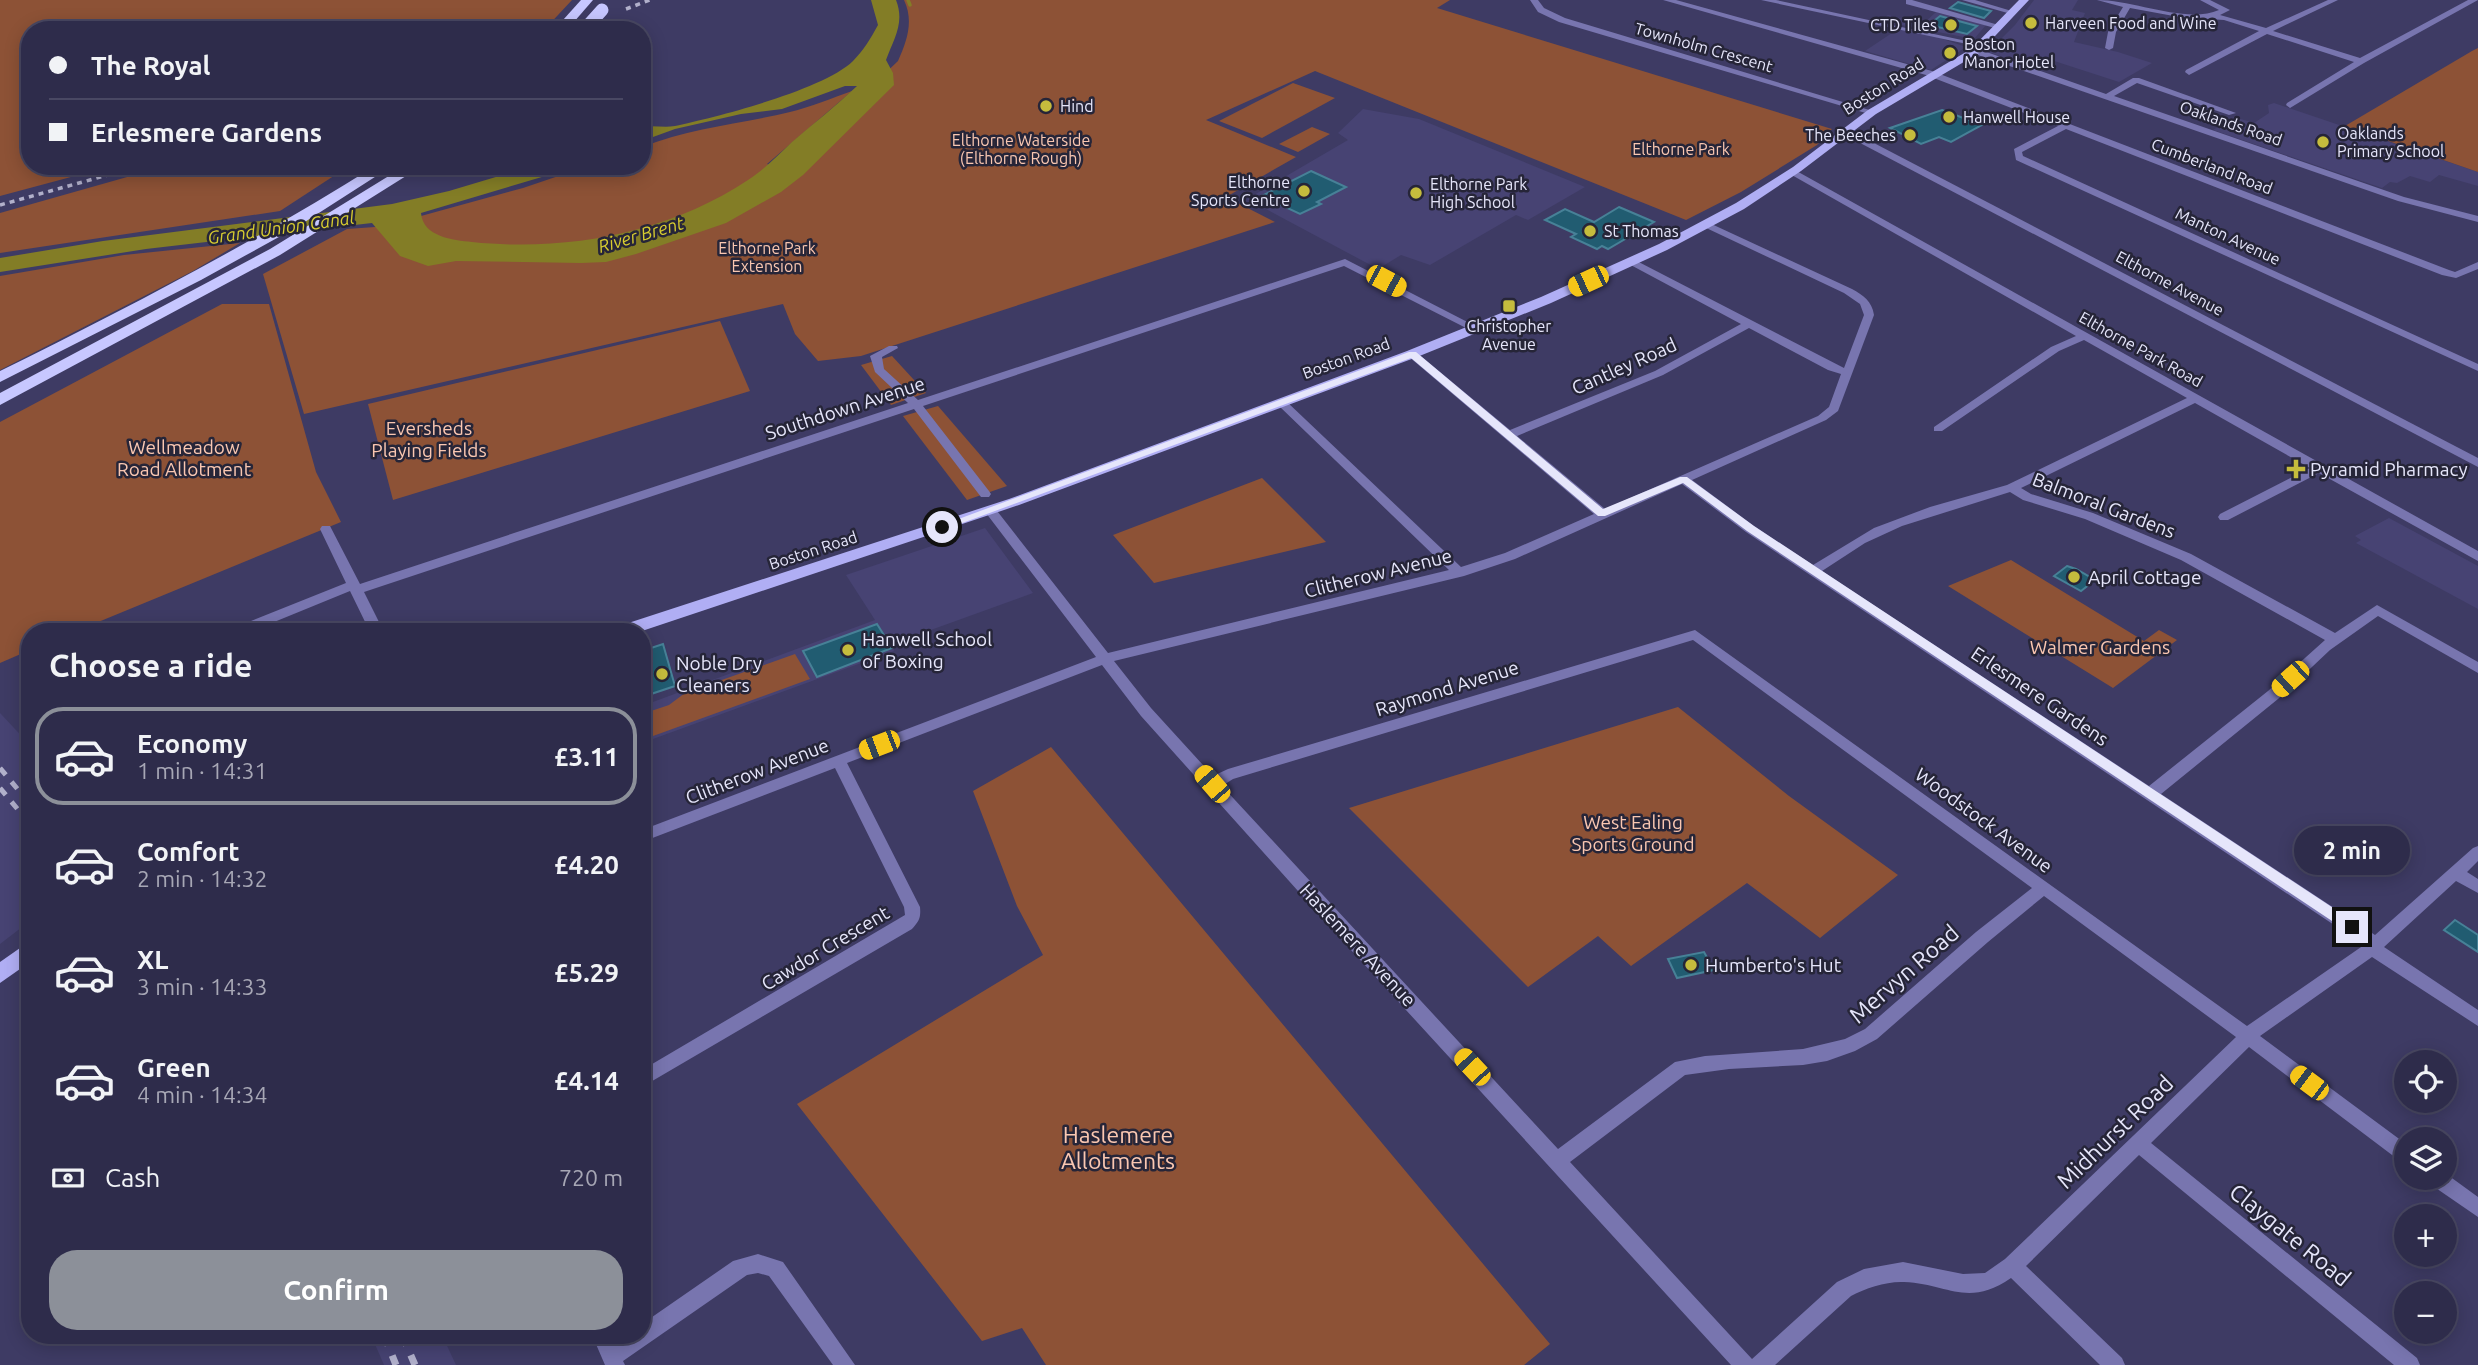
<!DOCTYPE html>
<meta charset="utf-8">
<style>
:root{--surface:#2e2c4b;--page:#3a3855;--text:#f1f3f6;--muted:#a7a7b5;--line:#494863;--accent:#8c9099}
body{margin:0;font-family:Ubuntu,sans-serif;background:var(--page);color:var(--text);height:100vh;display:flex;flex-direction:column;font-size:26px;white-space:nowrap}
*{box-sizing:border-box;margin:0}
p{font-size:23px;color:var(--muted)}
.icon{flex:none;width:38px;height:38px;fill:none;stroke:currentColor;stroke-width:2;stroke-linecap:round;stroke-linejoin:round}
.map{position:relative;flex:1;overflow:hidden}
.details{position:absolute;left:21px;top:623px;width:630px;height:721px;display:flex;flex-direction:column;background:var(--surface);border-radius:28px;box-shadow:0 4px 18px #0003,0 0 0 2px var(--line)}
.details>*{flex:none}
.guide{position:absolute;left:21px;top:21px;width:630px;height:154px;border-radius:28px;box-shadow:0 4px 18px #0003,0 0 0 2px var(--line);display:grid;align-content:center;height:154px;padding:0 28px;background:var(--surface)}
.controls{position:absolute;left:2394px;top:1050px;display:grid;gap:14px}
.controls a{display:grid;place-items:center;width:63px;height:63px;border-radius:50%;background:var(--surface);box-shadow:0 4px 18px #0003,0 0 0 2px var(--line);font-size:35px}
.end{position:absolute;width:32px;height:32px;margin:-16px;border:9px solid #e6e6fb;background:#111;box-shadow:0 0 0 4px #111}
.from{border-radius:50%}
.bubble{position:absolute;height:49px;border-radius:24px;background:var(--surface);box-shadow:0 4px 18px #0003,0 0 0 2px var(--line);font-size:23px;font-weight:700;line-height:49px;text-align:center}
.car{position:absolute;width:21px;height:42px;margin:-21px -10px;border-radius:9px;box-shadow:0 0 5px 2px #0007;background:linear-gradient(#f5c518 24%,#345 0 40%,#f5c518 0 76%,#345 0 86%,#f5c518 0)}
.guide b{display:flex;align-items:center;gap:24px;height:66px;font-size:26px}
.guide b+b{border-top:2px solid var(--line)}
.guide i{width:18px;height:18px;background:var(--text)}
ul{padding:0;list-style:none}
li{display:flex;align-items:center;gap:21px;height:98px;margin:0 14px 10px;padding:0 14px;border:4px solid transparent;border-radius:28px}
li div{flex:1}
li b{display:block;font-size:26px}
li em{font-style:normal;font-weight:700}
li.active{border-color:var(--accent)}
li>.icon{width:63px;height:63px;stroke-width:1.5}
h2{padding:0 28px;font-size:32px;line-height:84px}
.pay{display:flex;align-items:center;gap:18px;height:77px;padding:0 28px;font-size:26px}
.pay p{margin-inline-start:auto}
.primary-button{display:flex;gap:14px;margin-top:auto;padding:14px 28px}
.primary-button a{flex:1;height:80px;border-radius:28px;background:var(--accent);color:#fff;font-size:28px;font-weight:700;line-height:80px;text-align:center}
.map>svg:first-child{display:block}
.built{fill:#474373}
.green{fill:#8d5236}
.water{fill:#837d26}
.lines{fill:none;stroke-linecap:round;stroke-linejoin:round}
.stream{stroke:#837d26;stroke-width:3.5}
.building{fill:#215c71;stroke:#478197;stroke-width:2}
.street{fill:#7875af;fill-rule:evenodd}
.primary{fill:#b0aef4;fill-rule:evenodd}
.highway{fill:#c7c7ff;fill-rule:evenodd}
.rail-far2{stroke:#b1b0cb;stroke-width:3.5;stroke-dasharray:5 5;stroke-linecap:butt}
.rail-far1{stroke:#b1b0cb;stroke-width:5;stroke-dasharray:9 9;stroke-linecap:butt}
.rail{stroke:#b1b0cb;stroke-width:7;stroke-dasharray:11 11;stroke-linecap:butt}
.highway-bridge{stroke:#c7c7ff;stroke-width:13}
.route{fill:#e6e6fb}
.poi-dot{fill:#c5bc3d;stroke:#262538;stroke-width:2.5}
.labels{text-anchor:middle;stroke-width:5;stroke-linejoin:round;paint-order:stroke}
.far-poi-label{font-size:16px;fill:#e6e6fb;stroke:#262538;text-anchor:start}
.far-street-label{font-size:16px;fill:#e6e6fb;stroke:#262538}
.far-park-label{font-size:16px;fill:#fac7b1;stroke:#262538}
.far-water-label{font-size:18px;font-style:italic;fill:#d7cc30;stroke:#262538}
.street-label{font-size:19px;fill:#e6e6fb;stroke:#262538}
.park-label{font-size:19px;fill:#fac7b1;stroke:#262538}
.poi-label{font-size:19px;fill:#e6e6fb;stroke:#262538;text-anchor:start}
.near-street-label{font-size:23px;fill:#e6e6fb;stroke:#262538}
.near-park-label{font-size:23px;fill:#fac7b1;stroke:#262538}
</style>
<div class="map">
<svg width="2478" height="1365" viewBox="0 0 2478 1365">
<rect width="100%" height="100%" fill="#3e3b64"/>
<g class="built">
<polygon points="2034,0 2078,0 2072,10 2085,13 2074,42 2118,52 2152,63 2119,82 2045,58 2029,66 1988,52 2015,25"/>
<polygon points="1936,12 1986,25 1974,39 1881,21 1888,15 1923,24"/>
<polygon points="1898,29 1934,36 1966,47 1931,70 1865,51"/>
<polygon points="2274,103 2478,172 2478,186 2439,175 2430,182 2410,176 2397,183 2390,182 2382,188 2213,130 2234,117 2254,123 2269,113 2268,105"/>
<polygon points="1363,109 1419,119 1585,187 1528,220 1516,215 1430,265 1401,255 1378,269 1247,199 1348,140 1338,133"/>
<polygon points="2389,518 2478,566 2478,609 2356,543 2361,540 2355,536"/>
<polygon points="985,528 1033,593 892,644 894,651 642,743 642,706 875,620 846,575"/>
<polygon points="0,713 30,745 30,921 0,944"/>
<polygon points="371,1335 442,1335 456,1365 384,1365"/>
</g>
<g class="green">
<polygon points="0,0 572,0 544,30 30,30 30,166 112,166 0,196"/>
<path d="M904 0H1450L1437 8 1832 129 1817 145 1741 192 1686 220 1315 71 1206 120 1296 157 1226 197 1275 222 861 356 818 361 795 334 783 304 304 414 263 274 347 229 375 227 421 218V216L523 188 588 166H642V147C690 128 740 124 790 112 811 107 832 98 852 91L767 164 783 171 898 61C907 41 914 21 904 0Z"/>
<polygon points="2478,48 2478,172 2345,126 2472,51"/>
<polygon points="1293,83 1335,98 1262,138 1219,121"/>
<polygon points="1312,127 1330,134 1298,152 1279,144"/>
<polygon points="166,166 349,166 280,211 0,253 0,213"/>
<polygon points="240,243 193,271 0,370 0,276 124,255"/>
<polygon points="222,304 269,304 316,472 341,522 74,632 30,632 30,650 0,663 0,422"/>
<polygon points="720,321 750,391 393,500 368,404"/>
<polygon points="892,356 926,393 891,405 861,365"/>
<polygon points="938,406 1007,486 967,500 903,416"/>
<polygon points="1262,478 1326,542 1154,583 1113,535"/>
<polygon points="2011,560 2144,641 2159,630 2177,640 2113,688 1948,586"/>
<polygon points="795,654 810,679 642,740 642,714 669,705 685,693"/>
<polygon points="1678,707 1789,796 1898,875 1820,938 1747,883 1631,966 1598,936 1528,987 1349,808"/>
<polygon points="1051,747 1550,1344 1524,1365 1046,1365 1022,1328 982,1341 797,1104 1043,955 1017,906 973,791"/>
</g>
<path class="water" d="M871 0H896C905 23 894 38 886 60L893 73 894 85 803 175 781 192 726 223 636 254 606 262 581 263 456 261 428 266 400 256 372 223 146 249 0 272V258L103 241 392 204 449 191 532 166H579L421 213C423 237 453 240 472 242 567 252 668 233 748 180 764 170 778 155 792 142 814 123 836 106 857 86H845L782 109 741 114 675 129 642 141V127C653 125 664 128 675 126 717 117 823 90 853 61 863 51 871 38 878 25Z"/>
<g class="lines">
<polyline class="stream" points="908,0 910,5"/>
</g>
<g class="building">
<polygon points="1958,2 1991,11 1984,18 1950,8"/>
<polygon points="1940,16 1977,26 1967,34 1929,25"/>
<polygon points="1942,110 1982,125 1951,142 1939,137 1921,144 1890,128"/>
<polygon points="1311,171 1346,187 1317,202 1321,204 1300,214 1262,196"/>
<polygon points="1619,207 1654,222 1608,249 1602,246 1597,249 1571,237 1576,234 1545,220 1565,209 1594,222"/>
<polygon points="2067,566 2076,569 2095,580 2081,591 2054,576"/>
<polygon points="877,624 892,648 817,677 803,651"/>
<polygon points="663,644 675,686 642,697 642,651"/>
<polygon points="2455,920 2478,935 2478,952 2444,930"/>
<polygon points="1704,952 1714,970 1677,978 1668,959"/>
</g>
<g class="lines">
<g class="street">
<polygon points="1530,0 1538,0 1544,8 1565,18 1876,112 1869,114 1559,22 1538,12"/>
<polygon points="1663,0 1676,0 1932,71 2449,270 2455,272 2478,262 2478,269 2456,278 2442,275 2066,129 2022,152 2023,156 2478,364 2478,371 2016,160 2014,149 2058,126 1926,75"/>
<polygon points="1761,0 1776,0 1985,45 1981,47"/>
<polygon points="1906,0 1912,0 2002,26 1995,28 1906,4"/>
<polygon points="1962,0 1975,0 2015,12 2011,14"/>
<path d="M2097 0C2134 0 2186 24 2219 10L2200 0H2210L2230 10 2220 15 2266 28 2328 0H2338L2273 31 2360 58 2468 0H2478L2364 63 2290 108 2286 105 2287 103 2354 62 2267 34 2189 75 2185 72 2186 70 2259 31 2224 20 2179 17 2130 8 2116 32 2113 48 2109 50 2105 48 2108 32 2123 7Z"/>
<polygon points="1972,49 1978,49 2106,94 2133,78 2139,78 2236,113 2229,115 2137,83 2114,96 2404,197 2478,216 2478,222 2398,201 1972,53"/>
<polygon points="1843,130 1849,130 2478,458 2478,467 1843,134"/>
<path d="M1793 169 2478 551V561L2319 473 2228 520H2220L2218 517 2220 514 2310 468 2195 403 2021 488 2031 494 2093 513 2191 554 2335 633 2377 605 2478 662V673L2378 616 2330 650 2278 699 2161 794 2375 935 2473 848 2478 846V861L2467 872 2478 879V893L2456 881 2384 947 2478 1010V1026L2372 957 2260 1036 2406 1144V1164L2400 1161 2249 1047 2151 1143 2417 1358 2420 1365H2394L2139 1155 2026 1266 2122 1358 2125 1365H2100L2011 1278C1967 1308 1949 1284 1904 1282 1887 1281 1866 1288 1851 1296L1775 1365H1731L1341 939 1141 716 1102 665 847 763 920 907C921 918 919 921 912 929L642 1087V1070L905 915 904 907 835 768 642 842V830L1096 657 986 513 984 510 986 507H994L1108 653 1449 570 1278 405V401H1286L1461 567 1505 553 1594 514 1408 356V352H1416L1510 430 1655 371 1741 324 1627 263V259L1631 258 1844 368 1864 315 1860 304 1844 293 1702 226V222L1705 221 1852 289C1863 295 1872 301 1874 315L1838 411 1826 420 1692 480 1754 526 1813 565 1874 528 1930 507 2007 485 2187 398 2084 340 2059 351 1942 431H1934V427L2051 347 2076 336 1790 174 1788 172ZM1749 328 1828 370 1841 374 1829 407 1818 416 1605 509 1517 436 1663 375ZM1682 484 1746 532 2364 945 2247 1026 1695 630 1228 769 1213 776 1151 708 1114 661 1464 576 1515 559ZM2010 492 2023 500 2085 519 2181 560 2325 640 2268 691 2149 786 1822 571 1865 543 1902 526ZM1693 640 2032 888 1976 932 1865 1029 1845 1039 1803 1049 1705 1056 1675 1062 1558 1149 1222 786 1233 779ZM2044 896 2236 1037 2005 1259 1985 1273 1963 1274 1903 1262 1864 1269 1837 1282 1752 1359 1570 1162 1685 1075 1729 1069 1803 1065 1827 1061 1855 1051 1877 1039 1988 942Z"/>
<polygon points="1345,259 1481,329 1480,331 1472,331 1344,266 923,406 989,491 991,494 989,497 981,497 914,409 364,592 384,632 370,632 350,591 250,632 229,632 231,629 346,583 320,529 322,526 330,526 360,584 908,403 875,372 870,356 889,346 897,346 898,348 882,357 884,369 918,400"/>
<polygon points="2445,1173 2478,1197 2478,1217 2430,1184 2428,1178 2445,1178"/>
<polygon points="758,1254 783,1262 855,1365 833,1365 769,1276 758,1273 747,1275 623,1361 625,1365 605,1365 592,1335 612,1335 615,1343 626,1335 642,1335 642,1324 733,1261"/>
</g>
<g class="primary">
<polygon points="2019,0 2029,0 1979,53 1876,114 1801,171 1744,209 1667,250 1551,303 1417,357 1019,505 639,632 611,632 613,628 1009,499 1407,351 1541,297 1659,244 1736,203 1793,167 1868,110 1971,49"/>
<polygon points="30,941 30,962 0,983 0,962"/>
</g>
<g class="highway">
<polygon points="581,0 593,0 567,30 554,30"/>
<path d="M375 166H392L297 227 201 280 0 382V371C128 308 254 242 375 166Z"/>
<polygon points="405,166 422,166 280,255 0,405 0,393 270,249"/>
</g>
<g class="rail-far2">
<polyline points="626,9 650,0"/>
<polyline points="0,205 140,166"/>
</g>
<g class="rail-far1">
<polyline points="0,768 30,804"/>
<polyline points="0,788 30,824"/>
</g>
<g class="rail">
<polyline points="384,1335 396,1365"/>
<polyline points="402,1335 415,1365"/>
</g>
<polyline class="highway-bridge" points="584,30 602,10"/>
</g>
<polygon class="route" points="1409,352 1416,352 1603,509 1680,477 1687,477 1754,526 2356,923 2356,931 2347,931 1747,531 1683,483 1605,516 1598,516 1411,358 946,529 937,527"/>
<g class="poi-dot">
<circle cx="2031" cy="23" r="7"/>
<circle cx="1951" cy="25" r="7"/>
<circle cx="1950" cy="53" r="7"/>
<circle cx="1046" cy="106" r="7"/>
<circle cx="1949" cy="117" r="7"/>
<circle cx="1910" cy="135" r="7"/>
<circle cx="2323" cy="142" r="7"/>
<circle cx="1304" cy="191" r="7"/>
<circle cx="1416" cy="193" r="7"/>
<circle cx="1590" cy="231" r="7"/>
<rect x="1502" y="299" width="14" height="14" rx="3.5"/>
<path d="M2292.5 458.5h7v7h7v7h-7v7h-7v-7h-7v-7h7z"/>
<circle cx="2074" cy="577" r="7"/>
<circle cx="848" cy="650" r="7"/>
<circle cx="662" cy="674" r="7"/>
<circle cx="1691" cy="965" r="7"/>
</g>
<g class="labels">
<g class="far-poi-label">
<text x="2045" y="29">Harveen Food and Wine</text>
<text x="1937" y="31" text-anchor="end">CTD Tiles</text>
<text x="1964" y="50">Boston<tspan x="1964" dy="18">Manor Hotel</tspan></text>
<text x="1060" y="112">Hind</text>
<text x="1963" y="123">Hanwell House</text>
<text x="2337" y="139">Oaklands<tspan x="2337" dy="18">Primary School</tspan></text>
<text x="1896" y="141" text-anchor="end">The Beeches</text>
<text x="1290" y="188" text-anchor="end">Elthorne<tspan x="1290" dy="18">Sports Centre</tspan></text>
<text x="1430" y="190">Elthorne Park<tspan x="1430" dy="18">High School</tspan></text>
<text x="1604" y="237">St Thomas</text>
<text x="1509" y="332" text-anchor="middle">Christopher<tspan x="1509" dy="18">Avenue</tspan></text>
</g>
<g class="far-street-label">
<text transform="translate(1704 47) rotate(16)" y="6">Townholm Crescent</text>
<text transform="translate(1883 86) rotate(-32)" y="6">Boston Road</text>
<text transform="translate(2231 123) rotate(19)" y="6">Oaklands Road</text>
<text transform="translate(2212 166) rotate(21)" y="6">Cumberland Road</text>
<text transform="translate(2228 236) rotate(25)" y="6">Manton Avenue</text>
<text transform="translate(2170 283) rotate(28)" y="6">Elthorne Avenue</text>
<text transform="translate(2141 349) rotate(29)" y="6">Elthorne Park Road</text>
<text transform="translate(1346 358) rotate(-20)" y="6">Boston Road</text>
<text transform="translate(813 550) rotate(-18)" y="6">Boston Road</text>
</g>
<g class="far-park-label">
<text x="1021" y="146">Elthorne Waterside<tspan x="1021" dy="18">(Elthorne Rough)</tspan></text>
<text x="1681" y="155">Elthorne Park</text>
<text x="767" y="254">Elthorne Park<tspan x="767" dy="18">Extension</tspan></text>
</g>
<g class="far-water-label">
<text transform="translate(281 228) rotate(-8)" y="6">Grand Union Canal</text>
<text transform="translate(641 235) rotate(-16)" y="6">River Brent</text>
</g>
<g class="street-label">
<text transform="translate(1624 366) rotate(-24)" y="7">Cantley Road</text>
<text transform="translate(845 408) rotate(-18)" y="7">Southdown Avenue</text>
<text transform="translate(2104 505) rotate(21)" y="7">Balmoral Gardens</text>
<text transform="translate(1378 573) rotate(-14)" y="7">Clitherow Avenue</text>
<text transform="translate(1447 688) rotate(-17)" y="7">Raymond Avenue</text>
<text transform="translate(2040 696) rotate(34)" y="7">Erlesmere Gardens</text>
<text transform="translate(757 771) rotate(-21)" y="7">Clitherow Avenue</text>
<text transform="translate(1984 820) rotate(36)" y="7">Woodstock Avenue</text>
<text transform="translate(1358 945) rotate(47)" y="7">Haslemere Avenue</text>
<text transform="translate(825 948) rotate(-31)" y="7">Cawdor Crescent</text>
</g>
<g class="park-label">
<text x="429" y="435">Eversheds<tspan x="429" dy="22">Playing Fields</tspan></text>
<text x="184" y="454">Wellmeadow<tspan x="184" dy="22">Road Allotment</tspan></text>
<text x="2100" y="654">Walmer Gardens</text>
<text x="1633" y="829">West Ealing<tspan x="1633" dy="22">Sports Ground</tspan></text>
</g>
<g class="poi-label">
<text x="2310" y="476">Pyramid Pharmacy</text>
<text x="2088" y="584">April Cottage</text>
<text x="862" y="646">Hanwell School<tspan x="862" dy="22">of Boxing</tspan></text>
<text x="676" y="670">Noble Dry<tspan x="676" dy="22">Cleaners</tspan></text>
<text x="1705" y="972">Humberto's Hut</text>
</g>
<g class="near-street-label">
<text transform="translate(1904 974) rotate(-41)" y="8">Mervyn Road</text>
<text transform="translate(2115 1132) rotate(-44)" y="8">Midhurst Road</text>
<text transform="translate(2290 1235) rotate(39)" y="8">Claygate Road</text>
</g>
<g class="near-park-label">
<text x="1118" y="1143">Haslemere<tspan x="1118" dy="26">Allotments</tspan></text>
</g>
</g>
</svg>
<div class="controls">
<a><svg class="icon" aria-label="locate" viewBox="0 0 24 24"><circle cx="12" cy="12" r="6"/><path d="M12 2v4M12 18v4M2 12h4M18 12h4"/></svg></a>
<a><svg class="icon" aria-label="layers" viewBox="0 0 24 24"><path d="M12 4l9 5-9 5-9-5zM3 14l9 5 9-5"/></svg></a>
<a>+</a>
<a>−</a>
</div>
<i class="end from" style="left:942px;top:527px"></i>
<i class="end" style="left:2352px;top:927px"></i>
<div class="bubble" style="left:2294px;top:826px;width:116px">2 min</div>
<i class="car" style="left:1386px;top:281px;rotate:118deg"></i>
<i class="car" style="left:1588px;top:281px;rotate:245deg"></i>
<i class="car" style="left:2290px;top:679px;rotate:228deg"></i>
<i class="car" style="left:879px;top:745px;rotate:249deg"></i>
<i class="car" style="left:1212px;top:784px;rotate:319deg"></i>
<i class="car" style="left:1472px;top:1067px;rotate:317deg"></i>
<i class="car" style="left:2309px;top:1083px;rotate:307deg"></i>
<div class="guide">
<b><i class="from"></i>The Royal</b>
<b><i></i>Erlesmere Gardens</b>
</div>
<section class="details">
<h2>Choose a ride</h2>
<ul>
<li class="active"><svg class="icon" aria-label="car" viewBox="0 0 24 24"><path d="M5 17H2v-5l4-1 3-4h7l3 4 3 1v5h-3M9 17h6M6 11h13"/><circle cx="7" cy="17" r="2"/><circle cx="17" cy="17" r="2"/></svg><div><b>Economy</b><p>1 min · 14:31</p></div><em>£3.11</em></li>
<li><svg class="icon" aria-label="car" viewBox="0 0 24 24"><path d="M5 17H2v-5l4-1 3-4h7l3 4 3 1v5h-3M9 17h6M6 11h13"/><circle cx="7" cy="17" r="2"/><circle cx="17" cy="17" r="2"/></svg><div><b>Comfort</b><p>2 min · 14:32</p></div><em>£4.20</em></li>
<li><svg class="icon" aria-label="car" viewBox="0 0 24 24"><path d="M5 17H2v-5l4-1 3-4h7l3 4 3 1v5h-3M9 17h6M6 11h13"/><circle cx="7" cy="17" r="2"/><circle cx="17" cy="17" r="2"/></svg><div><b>XL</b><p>3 min · 14:33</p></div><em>£5.29</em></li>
<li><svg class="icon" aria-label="car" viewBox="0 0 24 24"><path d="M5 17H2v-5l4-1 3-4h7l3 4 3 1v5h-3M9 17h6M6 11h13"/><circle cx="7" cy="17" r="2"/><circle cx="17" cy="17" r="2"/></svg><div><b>Green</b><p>4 min · 14:34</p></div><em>£4.14</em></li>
</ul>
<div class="pay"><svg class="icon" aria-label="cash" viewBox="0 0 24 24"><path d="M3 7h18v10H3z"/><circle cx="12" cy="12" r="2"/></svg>Cash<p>720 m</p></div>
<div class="primary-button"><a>Confirm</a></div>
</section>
</div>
